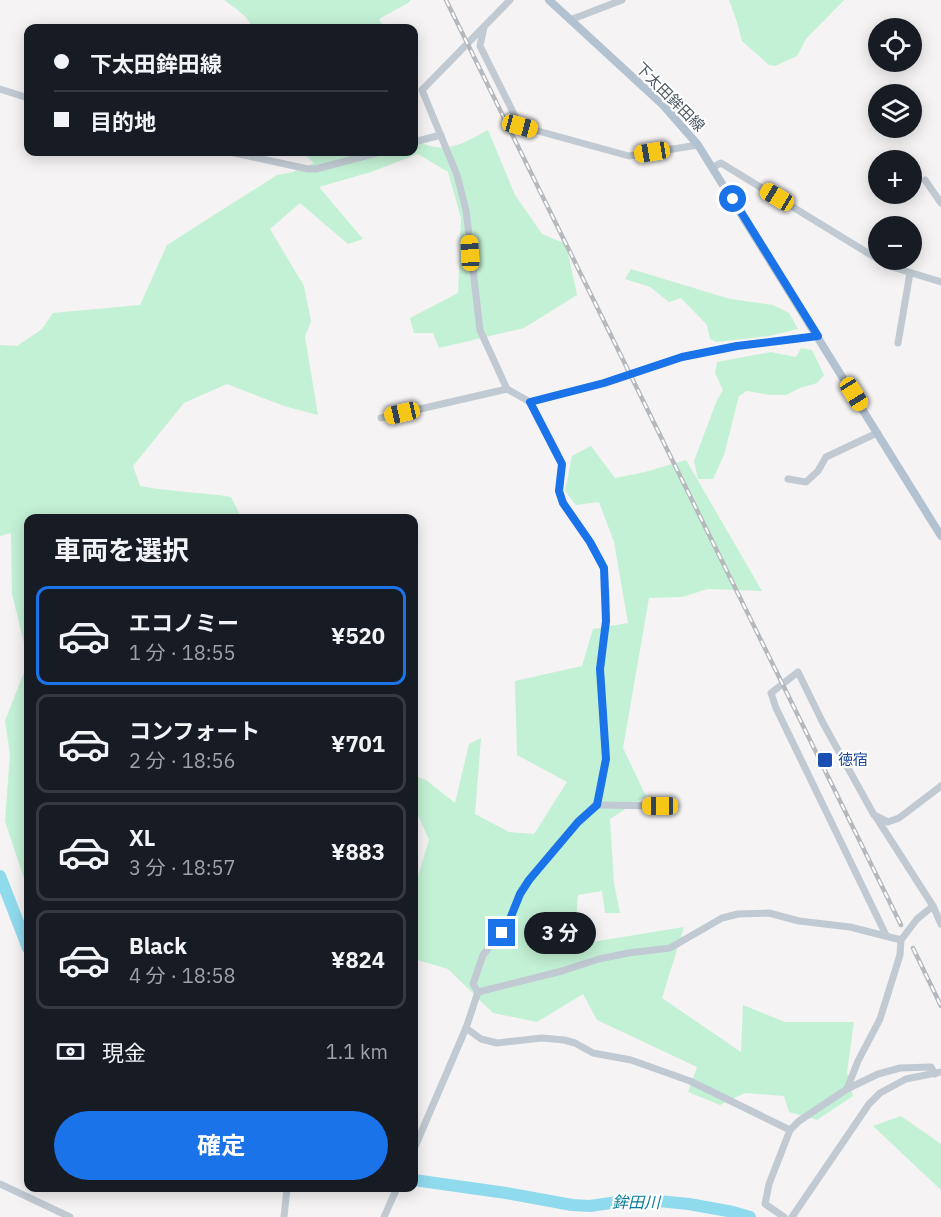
<!DOCTYPE html>
<html lang="ja">
<meta charset="utf-8">
<style>
:root{--surface:#171b24;--page:#20242c;--text:#f1f3f6;--muted:#9ea1a6;--line:#363941;--accent:#1a73e8}
body{margin:0;font-family:"IBM Plex Sans","Noto Sans JP",sans-serif;background:var(--page);color:var(--text);height:100vh;display:flex;flex-direction:column;font-size:22px;white-space:nowrap}
*{box-sizing:border-box;margin:0}
p{font-size:20px;color:var(--muted)}
.icon{flex:none;width:33px;height:33px;fill:none;stroke:currentColor;stroke-width:2;stroke-linecap:round;stroke-linejoin:round}
.map{position:relative;flex:1;overflow:hidden}
.details{position:absolute;left:24px;top:514px;width:394px;height:678px;display:flex;flex-direction:column;background:var(--surface);border-radius:12px;box-shadow:0 3px 15px #0003}
.details>*{flex:none}
.top-card{position:absolute;left:24px;top:24px;width:394px;height:132px;border-radius:12px;box-shadow:0 3px 15px #0003;display:grid;align-content:center;height:132px;padding:0 30px;background:var(--surface)}
.fabs{position:absolute;left:868px;top:18px;display:grid;gap:12px}
.fabs a{display:grid;place-items:center;width:54px;height:54px;border-radius:50%;background:var(--surface);box-shadow:0 3px 15px #0003;font-size:30px}
.end{position:absolute;width:27px;height:27px;margin:-14px;border:8px solid #1a73e8;background:#fff;box-shadow:0 0 0 3px #fff}
.from{border-radius:50%}
.bubble{position:absolute;height:42px;border-radius:21px;background:var(--surface);box-shadow:0 3px 15px #0003;font-size:20px;font-weight:700;line-height:42px;text-align:center}
.car{position:absolute;width:18px;height:36px;margin:-18px -9px;border-radius:8px;box-shadow:0 0 4px 2px #0007;background:linear-gradient(#f5c518 24%,#345 0 40%,#f5c518 0 76%,#345 0 86%,#f5c518 0)}
.top-card b{display:flex;align-items:center;gap:21px;height:57px;font-size:22px}
.top-card b+b{border-top:2px solid var(--line)}
.top-card i{width:15px;height:15px;background:var(--text)}
ul{padding:0;list-style:none}
li{display:flex;align-items:center;gap:18px;height:99px;margin:0 12px 9px;padding:0 18px;border:3px solid var(--line);border-radius:12px}
li div{flex:1}
li b{display:block;font-size:22px}
li em{font-style:normal;font-weight:700}
li.current{border-color:var(--accent)}
li>.icon{width:54px;height:54px;stroke-width:1.5}
h2{padding:0 30px;font-size:27px;line-height:72px}
.pay{display:flex;align-items:center;gap:15px;height:66px;padding:0 30px;font-size:22px}
.pay p{margin-inline-start:auto}
.action{display:flex;gap:12px;margin-top:auto;padding:12px 30px}
.action a{flex:1;height:69px;border-radius:36px;background:var(--accent);color:#fff;font-size:24px;font-weight:700;line-height:69px;text-align:center}
.map>svg:first-child{display:block}
.green{fill:#c3f1d5}
.lines{fill:none;stroke-linecap:round;stroke-linejoin:round}
.river{stroke:#90daee;stroke-width:12}
.minor{stroke:#c1cad2;stroke-width:7}
.major{stroke:#b3c2d1;stroke-width:8}
.rail-casing{stroke:#b5b8bd;stroke-width:4.5}
.rail{stroke:#fff;stroke-width:2;stroke-dasharray:7;stroke-linecap:butt}
.route{stroke:#1a73e8;stroke-width:8}
.transit-dot{fill:#1a4fb4;stroke:#fff;stroke-width:2}
.labels{text-anchor:middle;stroke-width:4.5;stroke-linejoin:round;paint-order:stroke}
.street-label{font-size:15px;fill:#4a5661;stroke:#fff}
.transit-label{font-size:15px;fill:#164399;stroke:#fff;text-anchor:start}
.water-label{font-size:16px;font-style:italic;fill:#0c7c9b;stroke:#fff}
</style>
<div class="map">
<svg width="941" height="1217" viewBox="0 0 941 1217">
<rect width="100%" height="100%" fill="#f5f3f3"/>
<g class="green">
<path d="M224 0H411L408 3 379 19 384 28H252C249 16 233 7 224 0Z"/>
<polygon points="729,0 844,0 806,39 797,56 775,66 769,65 742,41 737,22"/>
<path d="M488 130 515 195 542 234 566 244 577 295 524 328 439 348 433 333H414L410 318 458 293 461 218 448 172 418 154 371 172 319 187 363 239 348 244 300 203 270 229 304 286 311 321 305 337 318 415 284 406 227 384 184 403 133 466 140 486C170 492 201 492 231 497L242 519H28V659L12 594 11 533 0 536V345L17 346 42 329 53 313 140 305 167 245 277 175 293 172 314 163 302 152H414V139C443 156 461 145 488 130Z"/>
<polygon points="631,269 730,299 773,305 789,313 798,329 769,336 716,342 710,339 707,325 681,298 669,302 650,287 625,279"/>
<polygon points="801,348 812,350 824,375 817,383 800,388 786,395 771,395 747,391 739,396 724,455 713,479 698,479 694,461 717,400 723,390 715,373 717,362 771,352 796,357"/>
<polygon points="591,446 615,478 645,472 686,460 762,591 708,589 682,597 649,598 623,748 646,796 610,819 614,883 620,913 605,913 602,891 578,895 575,934 586,943 684,927 662,998 741,1052 743,1005 785,1022 854,1022 847,1072 853,1096 817,1120 789,1112 784,1096 745,1093 720,1105 688,1092 697,1067 597,1020 583,994 537,1022 493,1013 448,969 414,959 414,889 429,840 414,806 414,776 426,780 455,803 469,744 481,738 475,814 509,832 534,834 567,782 517,755 515,681 582,666 593,629 628,623 614,542 599,502 576,505 565,491 572,456"/>
<polygon points="28,662 28,891 5,821 10,754 5,721"/>
<polygon points="901,1116 941,1144 941,1190 873,1126"/>
</g>
<g class="lines">
<g class="river">
<polyline points="0,876 28,948"/>
<polyline points="414,1180 506,1193 572,1205 590,1206 638,1199 689,1204 733,1212 750,1217"/>
</g>
<g class="minor">
<polyline points="570,20 622,0"/>
<polyline points="484,27 480,46 520,126 629,156 698,145"/>
<polyline points="0,89 28,98"/>
<polyline points="414,142 441,135"/>
<polyline points="230,152 308,169 316,169 380,152"/>
<polyline points="713,167 721,163 889,266 941,282"/>
<polyline points="925,180 941,203"/>
<polyline points="898,343 910,273"/>
<polyline points="530,402 604,383 682,357 737,346 818,336"/>
<polyline points="381,418 507,389"/>
<polyline points="788,479 806,482 818,471 826,457 877,433"/>
<polyline points="597,805 660,806"/>
<polyline points="876,817 933,906 941,924"/>
<polyline points="886,935 776,708 771,693 798,672 823,723 874,815 888,822 899,818 941,786"/>
<polyline points="478,992 562,971 599,959 628,953 670,948 722,918 738,914 769,913 799,921 850,927 901,940"/>
<polyline points="466,1028 481,1039 497,1043 542,1038 564,1040 575,1043 593,1053 631,1060 690,1081 790,1130"/>
<polyline points="847,1089 858,1061 880,1019 900,955 901,940 917,919 933,906"/>
<polyline points="414,1149 466,1028 478,992 473,984 483,955 508,924 520,894 529,880 578,822 598,802 606,759 600,669 606,621 606,591 604,568 590,542 563,503 559,491 562,464 557,453 530,402 507,389 480,330 466,210 457,175 422,90 510,0"/>
<polyline points="0,1184 70,1217"/>
<polyline points="284,1217 287,1188"/>
<polyline points="384,1217 397,1188"/>
<polyline points="784,1217 765,1204 769,1184 790,1130 799,1121 847,1089 878,1074 900,1068 931,1067 935,1074"/>
<polyline points="792,1217 869,1104 880,1093 906,1079 941,1072"/>
</g>
<polyline class="major" points="549,0 663,105 698,145 941,536"/>
<g class="rail-casing">
<g id="rail">
<polyline points="446,0 901,925"/>
<polyline points="913,948 941,1006"/>
</g>
</g>
<use href="#rail" class="rail"/>
</g>
<g class="lines">
<polyline class="route" points="502,933 508,924 520,894 529,880 578,822 597,805 606,759 600,669 606,621 604,568 590,542 563,503 559,491 562,464 530,402 604,383 682,357 737,346 818,336 733,199"/>
</g>
<rect class="transit-dot" x="817" y="752" width="16" height="16" rx="3"/>
<g class="labels">
<g class="street-label">
<text transform="translate(670 97) rotate(45)" y="5">下太田鉾田線</text>
</g>
<g class="transit-label">
<text x="838" y="765">徳宿</text>
</g>
<g class="water-label">
<text x="636" y="1208">鉾田川</text>
</g>
</g>
</svg>
<div class="fabs">
<a><svg class="icon" aria-label="locate" viewBox="0 0 24 24"><circle cx="12" cy="12" r="6"/><path d="M12 2v4M12 18v4M2 12h4M18 12h4"/></svg></a>
<a><svg class="icon" aria-label="layers" viewBox="0 0 24 24"><path d="M12 4l9 5-9 5-9-5zM3 14l9 5 9-5"/></svg></a>
<a>+</a>
<a>−</a>
</div>
<i class="end from" style="left:733px;top:199px"></i>
<i class="end" style="left:502px;top:933px"></i>
<div class="bubble" style="left:524px;top:912px;width:72px">3 分</div>
<i class="car" style="left:520px;top:126px;rotate:105deg"></i>
<i class="car" style="left:652px;top:152px;rotate:261deg"></i>
<i class="car" style="left:777px;top:197px;rotate:301deg"></i>
<i class="car" style="left:470px;top:253px;rotate:357deg"></i>
<i class="car" style="left:854px;top:394px;rotate:148deg"></i>
<i class="car" style="left:402px;top:413px;rotate:257deg"></i>
<i class="car" style="left:660px;top:806px;rotate:270deg"></i>
<div class="top-card">
<b><i class="from"></i>下太田鉾田線</b>
<b><i></i>目的地</b>
</div>
<section class="details">
<h2>車両を選択</h2>
<ul>
<li class="current"><svg class="icon" aria-label="car" viewBox="0 0 24 24"><path d="M5 17H2v-5l4-1 3-4h7l3 4 3 1v5h-3M9 17h6M6 11h13"/><circle cx="7" cy="17" r="2"/><circle cx="17" cy="17" r="2"/></svg><div><b>エコノミー</b><p>1 分 · 18:55</p></div><em>¥520</em></li>
<li><svg class="icon" aria-label="car" viewBox="0 0 24 24"><path d="M5 17H2v-5l4-1 3-4h7l3 4 3 1v5h-3M9 17h6M6 11h13"/><circle cx="7" cy="17" r="2"/><circle cx="17" cy="17" r="2"/></svg><div><b>コンフォート</b><p>2 分 · 18:56</p></div><em>¥701</em></li>
<li><svg class="icon" aria-label="car" viewBox="0 0 24 24"><path d="M5 17H2v-5l4-1 3-4h7l3 4 3 1v5h-3M9 17h6M6 11h13"/><circle cx="7" cy="17" r="2"/><circle cx="17" cy="17" r="2"/></svg><div><b>XL</b><p>3 分 · 18:57</p></div><em>¥883</em></li>
<li><svg class="icon" aria-label="car" viewBox="0 0 24 24"><path d="M5 17H2v-5l4-1 3-4h7l3 4 3 1v5h-3M9 17h6M6 11h13"/><circle cx="7" cy="17" r="2"/><circle cx="17" cy="17" r="2"/></svg><div><b>Black</b><p>4 分 · 18:58</p></div><em>¥824</em></li>
</ul>
<div class="pay"><svg class="icon" aria-label="cash" viewBox="0 0 24 24"><path d="M3 7h18v10H3z"/><circle cx="12" cy="12" r="2"/></svg>現金<p>1.1 km</p></div>
<div class="action"><a>確定</a></div>
</section>
</div>
